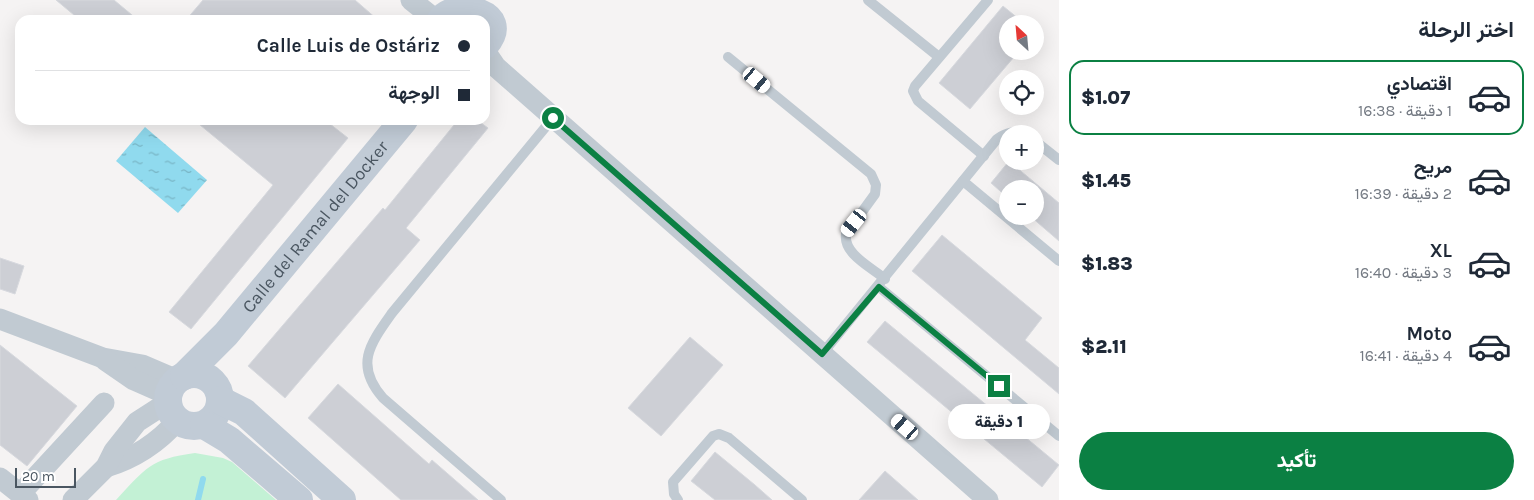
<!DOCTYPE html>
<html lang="ar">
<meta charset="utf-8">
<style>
:root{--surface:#fff;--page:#f6f6f7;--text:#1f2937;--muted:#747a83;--line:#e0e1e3;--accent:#0b8043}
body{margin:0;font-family:Karla,Vazirmatn,sans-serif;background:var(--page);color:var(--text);direction:rtl;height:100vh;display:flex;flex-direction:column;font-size:19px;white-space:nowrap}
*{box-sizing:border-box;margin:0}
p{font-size:16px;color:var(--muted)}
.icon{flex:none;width:28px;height:28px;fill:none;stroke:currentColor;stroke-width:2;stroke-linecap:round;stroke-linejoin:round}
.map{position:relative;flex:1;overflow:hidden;direction:ltr}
.sheet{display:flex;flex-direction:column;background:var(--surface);width:475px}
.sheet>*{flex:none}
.guide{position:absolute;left:15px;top:15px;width:475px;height:110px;border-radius:15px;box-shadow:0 5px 20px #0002;direction:rtl;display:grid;align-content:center;height:110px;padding:0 20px;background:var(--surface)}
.needle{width:32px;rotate:334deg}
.tools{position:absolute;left:999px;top:15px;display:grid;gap:10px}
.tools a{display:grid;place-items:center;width:45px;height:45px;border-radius:50%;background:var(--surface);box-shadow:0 5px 20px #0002;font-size:25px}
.scale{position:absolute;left:15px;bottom:12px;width:61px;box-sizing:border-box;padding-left:5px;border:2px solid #4a5661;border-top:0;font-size:14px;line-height:18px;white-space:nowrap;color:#4a5661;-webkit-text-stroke:4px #fff;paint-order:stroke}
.end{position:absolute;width:22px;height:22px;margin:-11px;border:6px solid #0b8043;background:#fff;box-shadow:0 0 0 2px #fff}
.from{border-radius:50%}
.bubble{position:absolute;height:35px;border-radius:18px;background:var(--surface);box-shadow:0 5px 20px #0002;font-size:16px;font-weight:800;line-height:35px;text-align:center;direction:rtl}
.car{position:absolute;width:15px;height:30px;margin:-15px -8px;border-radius:6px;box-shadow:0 0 4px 1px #0007;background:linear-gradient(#fff 24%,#345 0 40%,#fff 0 76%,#345 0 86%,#fff 0)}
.guide b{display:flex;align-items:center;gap:18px;height:48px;font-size:19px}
.guide b+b{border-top:1px solid var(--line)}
.guide i{width:12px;height:12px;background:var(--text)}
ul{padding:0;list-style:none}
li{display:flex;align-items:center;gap:15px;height:75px;margin:0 10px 8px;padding:0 10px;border:2px solid transparent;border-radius:15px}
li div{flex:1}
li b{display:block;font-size:19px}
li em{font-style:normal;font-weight:800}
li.on{border-color:var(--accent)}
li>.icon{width:45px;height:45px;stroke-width:1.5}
h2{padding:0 20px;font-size:22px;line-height:60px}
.button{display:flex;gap:10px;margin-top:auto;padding:10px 20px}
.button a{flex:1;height:58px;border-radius:30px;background:var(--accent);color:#fff;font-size:20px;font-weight:800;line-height:58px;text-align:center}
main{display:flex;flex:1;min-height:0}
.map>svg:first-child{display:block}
.park{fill:#c3f1d5}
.water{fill:url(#water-ripples)}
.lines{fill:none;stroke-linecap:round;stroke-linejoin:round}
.stream{stroke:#90daee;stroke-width:6}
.building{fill:#cdcfd5;stroke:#d7d9de}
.service{stroke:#c1cad2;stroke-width:10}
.minor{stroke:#c1cad2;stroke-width:21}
.secondary{stroke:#c1cbd6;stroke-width:28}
.route{stroke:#0b8043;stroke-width:6}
.labels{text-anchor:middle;stroke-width:4;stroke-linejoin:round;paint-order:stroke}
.street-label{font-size:18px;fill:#4a5661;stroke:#fff}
</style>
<main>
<section class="sheet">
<h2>اختر الرحلة</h2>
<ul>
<li class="on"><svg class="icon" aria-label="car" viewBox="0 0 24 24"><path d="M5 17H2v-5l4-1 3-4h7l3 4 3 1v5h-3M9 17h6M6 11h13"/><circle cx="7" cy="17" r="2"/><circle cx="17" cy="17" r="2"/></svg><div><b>اقتصادي</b><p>1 دقيقة · 16:38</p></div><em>$1.07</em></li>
<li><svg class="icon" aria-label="car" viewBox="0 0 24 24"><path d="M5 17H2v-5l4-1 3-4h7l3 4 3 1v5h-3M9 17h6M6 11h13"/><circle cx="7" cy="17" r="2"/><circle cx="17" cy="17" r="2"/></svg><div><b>مريح</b><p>2 دقيقة · 16:39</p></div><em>$1.45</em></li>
<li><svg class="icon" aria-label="car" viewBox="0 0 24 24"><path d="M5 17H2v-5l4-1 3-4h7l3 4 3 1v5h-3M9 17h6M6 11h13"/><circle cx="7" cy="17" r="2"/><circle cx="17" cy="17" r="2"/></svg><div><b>XL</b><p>3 دقيقة · 16:40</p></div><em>$1.83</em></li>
<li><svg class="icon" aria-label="car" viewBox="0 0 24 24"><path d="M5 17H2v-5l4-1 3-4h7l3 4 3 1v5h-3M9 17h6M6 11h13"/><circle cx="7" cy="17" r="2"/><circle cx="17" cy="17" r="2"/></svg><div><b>Moto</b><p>4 دقيقة · 16:41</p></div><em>$2.11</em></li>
</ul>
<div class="button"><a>تأكيد</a></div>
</section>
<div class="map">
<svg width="1059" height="500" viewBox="0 0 1059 500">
<defs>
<pattern id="water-ripples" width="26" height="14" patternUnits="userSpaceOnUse" patternTransform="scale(1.25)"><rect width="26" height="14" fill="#90daee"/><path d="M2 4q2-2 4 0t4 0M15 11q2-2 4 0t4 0" fill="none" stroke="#78b4c4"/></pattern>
</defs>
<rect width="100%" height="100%" fill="#f5f3f3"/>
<path class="park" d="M195 453 223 458 232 462 276 500H116C146 468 150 459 195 453Z"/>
<polygon class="water" points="145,127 207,180 178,213 116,161"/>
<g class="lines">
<polyline class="stream" points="198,500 203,479"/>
</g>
<g class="building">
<polygon points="56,0 114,0 138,20 80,20"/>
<polygon points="203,0 355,0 378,20 186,20"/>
<polygon points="1003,6 1025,24 1008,24 1008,51 1019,51 970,109 939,83"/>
<polygon points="194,120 325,120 348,138 191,329 169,312 273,185"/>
<polygon points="458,120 477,120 488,128 406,228 420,240 285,398 248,366 383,208 385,210"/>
<polygon points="1009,161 1059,203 1059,241 1030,216 1035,216 1035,189 1008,189 1008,198 991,183"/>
<polygon points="942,235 1042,318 1025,340 1059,368 1059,394 912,271"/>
<polygon points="0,258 24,266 15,294 0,289"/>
<polygon points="885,321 1059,465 1042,487 867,342"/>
<polygon points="690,337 723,365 661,436 628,408"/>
<polygon points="0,345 77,406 27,466 0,445"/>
<polygon points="338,384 429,464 432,460 478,500 401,500 308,418"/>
<polygon points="715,452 755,485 772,500 715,500 691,481"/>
<polygon points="885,471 918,500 859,500"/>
</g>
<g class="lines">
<g class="service">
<polyline points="868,0 939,57"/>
<path d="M728 57 871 174 876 185 875 194 846 234C843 254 871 267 885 279"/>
<polyline points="1035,141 1059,160"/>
<polyline points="984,156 918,101 913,91 915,86 988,0"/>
<polyline points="963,181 1059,261"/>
<polyline points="879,287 1059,436"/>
<path d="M822 354 997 139C1007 132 1014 131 1025 134"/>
<path d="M501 500 383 398C354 365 370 344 392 313L553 118"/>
<polyline points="678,500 674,494 673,482 713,436 719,434 729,438 802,500"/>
</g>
<g class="minor">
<polyline points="411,0 436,20"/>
<polyline points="485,51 496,67 988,500"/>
<polyline points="0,319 103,358 142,365 177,380"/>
<polyline points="105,360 134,380 168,395"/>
<path d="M106 467C135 458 157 444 177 421"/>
<polyline points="0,478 28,500"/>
<polyline points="20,494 104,403"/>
<polyline points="73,500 106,467 114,451 137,422 168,402"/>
</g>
<g class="secondary">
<path d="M441 20C454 0 514 12 485 45"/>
<circle cx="194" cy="400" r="26"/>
<path id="s1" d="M184 376 226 334 404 120"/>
<polyline points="220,400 244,412 342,500"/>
<polyline points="204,425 229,440 299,500"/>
</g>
</g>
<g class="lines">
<polyline class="route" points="553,118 822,354 879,287 999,386"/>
</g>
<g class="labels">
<g class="street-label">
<text dy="6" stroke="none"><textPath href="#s1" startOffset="199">Calle del Ramal del Docker</textPath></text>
</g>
</g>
</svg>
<div class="tools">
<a><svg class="needle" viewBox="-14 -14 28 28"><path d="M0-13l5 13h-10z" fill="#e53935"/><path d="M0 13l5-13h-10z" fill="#747a83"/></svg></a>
<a><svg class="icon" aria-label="locate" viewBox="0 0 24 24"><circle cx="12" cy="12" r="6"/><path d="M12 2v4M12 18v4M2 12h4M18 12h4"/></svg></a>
<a>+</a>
<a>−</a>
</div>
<div class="scale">20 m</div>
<i class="end from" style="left:553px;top:118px"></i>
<i class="end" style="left:999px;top:386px"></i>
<div class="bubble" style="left:948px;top:404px;width:102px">1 دقيقة</div>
<i class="car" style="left:757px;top:80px;rotate:130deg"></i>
<i class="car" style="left:854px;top:223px;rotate:219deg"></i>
<i class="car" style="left:905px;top:427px;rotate:311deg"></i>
<div class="guide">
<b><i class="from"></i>Calle Luis de Ostáriz</b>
<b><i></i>الوجهة</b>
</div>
</div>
</main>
